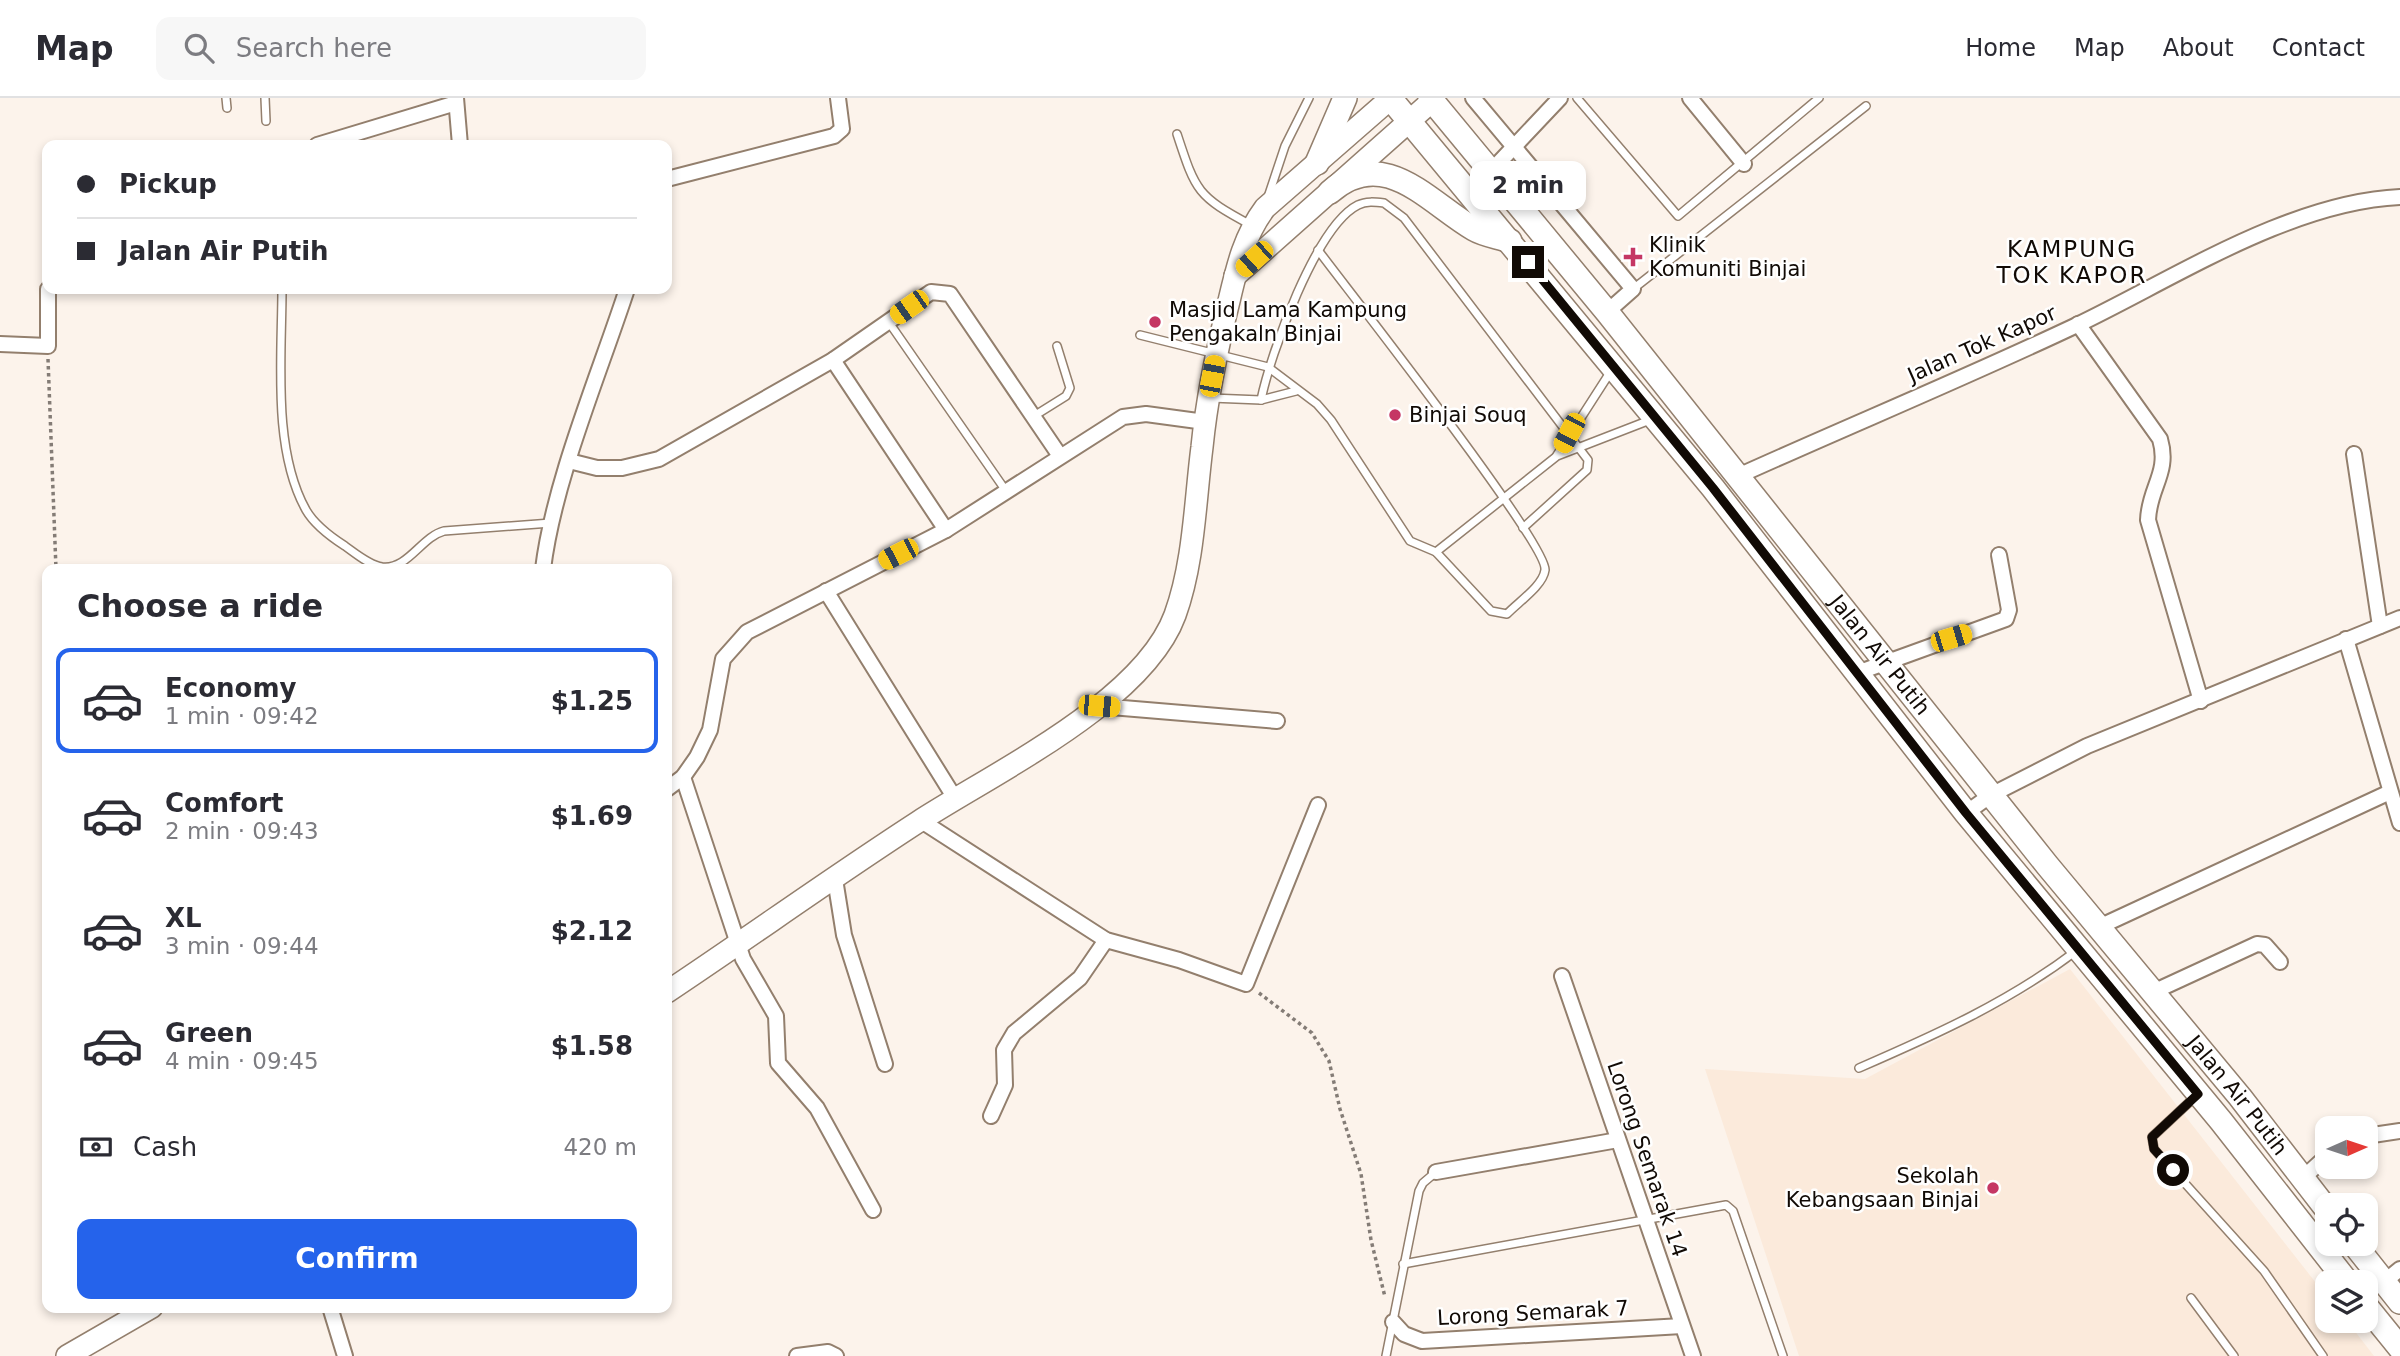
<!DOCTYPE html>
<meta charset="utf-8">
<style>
:root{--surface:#fff;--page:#f7f7f7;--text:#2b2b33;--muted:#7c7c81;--line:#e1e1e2;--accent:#2563eb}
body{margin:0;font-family:"DejaVu Sans",sans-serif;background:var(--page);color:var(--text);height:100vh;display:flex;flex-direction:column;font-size:26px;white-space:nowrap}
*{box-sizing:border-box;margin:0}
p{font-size:23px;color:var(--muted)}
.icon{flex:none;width:38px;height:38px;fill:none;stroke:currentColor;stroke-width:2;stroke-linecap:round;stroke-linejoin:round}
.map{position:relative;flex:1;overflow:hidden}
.sheet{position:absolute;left:42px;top:466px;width:630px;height:749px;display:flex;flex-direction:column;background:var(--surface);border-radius:14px;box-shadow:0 4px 10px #0003}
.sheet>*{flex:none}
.banner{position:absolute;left:42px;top:42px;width:630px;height:154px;border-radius:14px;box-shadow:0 4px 10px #0003;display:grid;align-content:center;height:154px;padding:0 35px;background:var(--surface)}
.needle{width:46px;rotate:87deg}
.fabs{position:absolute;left:2315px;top:1018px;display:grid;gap:14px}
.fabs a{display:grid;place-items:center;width:63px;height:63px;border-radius:14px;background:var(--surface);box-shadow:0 4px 10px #0003;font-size:35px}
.end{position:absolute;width:32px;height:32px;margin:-16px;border:9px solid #110a05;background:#fff;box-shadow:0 0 0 4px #fff}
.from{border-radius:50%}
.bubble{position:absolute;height:49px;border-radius:14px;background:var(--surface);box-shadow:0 4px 10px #0003;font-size:23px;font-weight:600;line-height:49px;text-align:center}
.car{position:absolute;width:21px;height:42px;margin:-21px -10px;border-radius:9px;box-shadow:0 0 5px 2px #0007;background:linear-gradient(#f5c518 24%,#345 0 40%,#f5c518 0 76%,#345 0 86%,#f5c518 0)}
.banner b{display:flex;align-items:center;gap:24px;height:66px;font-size:26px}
.banner b+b{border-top:2px solid var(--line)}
.banner i{width:18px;height:18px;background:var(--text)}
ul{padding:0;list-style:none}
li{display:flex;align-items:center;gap:21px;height:105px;margin:0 14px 10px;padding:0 21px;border:4px solid transparent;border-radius:14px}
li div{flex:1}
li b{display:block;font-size:26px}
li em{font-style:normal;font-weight:600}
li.selected{border-color:var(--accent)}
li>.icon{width:63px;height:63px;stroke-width:1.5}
h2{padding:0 35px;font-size:32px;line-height:84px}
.pay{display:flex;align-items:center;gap:18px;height:77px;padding:0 35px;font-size:26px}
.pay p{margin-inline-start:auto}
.cta{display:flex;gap:14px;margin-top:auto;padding:14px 35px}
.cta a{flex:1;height:80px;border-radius:14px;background:var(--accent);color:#fff;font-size:28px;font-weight:600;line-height:80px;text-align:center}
header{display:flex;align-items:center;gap:42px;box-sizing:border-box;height:98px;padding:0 35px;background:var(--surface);border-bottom:2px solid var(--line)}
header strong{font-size:33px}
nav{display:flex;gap:38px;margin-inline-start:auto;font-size:24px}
.search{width:490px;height:63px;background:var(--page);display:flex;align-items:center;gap:18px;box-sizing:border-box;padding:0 24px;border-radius:14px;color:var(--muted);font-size:26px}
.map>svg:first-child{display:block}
.built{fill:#fbeadb}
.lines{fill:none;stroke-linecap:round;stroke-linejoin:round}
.lane-casing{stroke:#937f6d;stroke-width:10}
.street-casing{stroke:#937f6d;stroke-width:18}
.secondary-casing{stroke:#937f6d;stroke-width:24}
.primary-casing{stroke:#937f6d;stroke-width:26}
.path{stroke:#847c76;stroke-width:3.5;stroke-dasharray:3.5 3.5;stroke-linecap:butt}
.lane{stroke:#fff;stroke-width:7}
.street{stroke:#fff;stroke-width:14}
.secondary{stroke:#fff;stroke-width:21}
.primary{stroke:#fff;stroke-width:23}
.route{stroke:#110a05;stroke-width:9}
.poi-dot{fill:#c53764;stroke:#fff;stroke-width:2.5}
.labels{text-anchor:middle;stroke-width:5;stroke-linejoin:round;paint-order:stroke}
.poi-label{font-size:21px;fill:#110a05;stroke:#fff;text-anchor:start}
.street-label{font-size:21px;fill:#110a05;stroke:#fff}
.neighbourhood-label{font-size:23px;letter-spacing:2px;fill:#110a05;stroke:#fff}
</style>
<header>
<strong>Map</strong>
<div class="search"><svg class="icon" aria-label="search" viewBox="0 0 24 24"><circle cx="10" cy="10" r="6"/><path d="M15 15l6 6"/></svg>Search here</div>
<nav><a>Home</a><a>Map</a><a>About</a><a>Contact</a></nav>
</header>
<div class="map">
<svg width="2400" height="1258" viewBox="0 0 2400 1258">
<rect width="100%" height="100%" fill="#fcf3eb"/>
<polygon class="built" points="2070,871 2327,1199 2328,1223 2347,1223 2374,1258 1799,1258 1705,971 1865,981"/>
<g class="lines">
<g class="lane-casing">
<g id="lane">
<polyline points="226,0 227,10"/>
<polyline points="265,0 266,23"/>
<polyline points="1577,0 1678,118 1819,0"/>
<path d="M1177 36C1196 94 1197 98 1251 127"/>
<polyline points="1268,99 1285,48 1309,0"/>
<path d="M282 191C282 259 272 351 306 412 314 426 331 439 345 448 355 455 369 467 382 469 408 472 421 439 444 433L551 425"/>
<polyline points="1633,191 1866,8"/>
<polyline points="888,223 1006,393"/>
<path d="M1140 237 1268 269 1317 306 1331 322 1410 443 1436 454 1491 513 1507 516C1517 505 1543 488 1545 472 1548 446 1347 191 1318 152"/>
<polyline points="1211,300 1261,302 1296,293"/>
<path d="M1261 302C1270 257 1316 128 1358 107 1366 103 1375 104 1384 105L1404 120 1588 362 1587 372 1523 430"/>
<polyline points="1034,318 1066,298 1070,290 1057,248"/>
<polyline points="1557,357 1611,273"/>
<polyline points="1436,454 1557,358 1650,322"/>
<path d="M1859 970C1935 937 2009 904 2076 853"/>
<polyline points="2197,997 2152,1039 2154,1051 2264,1173 2323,1258"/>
<polyline points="1403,1166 1726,1107 1733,1113 1783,1258"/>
<polyline points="2191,1200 2234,1258"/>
<polyline points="1386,1258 1419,1093 1423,1085 1436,1074"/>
</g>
</g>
<g class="street-casing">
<g id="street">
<polyline points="456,0 460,47"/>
<polyline points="1473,0 1633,191 1607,214"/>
<polyline points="1690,0 1744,66"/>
<polyline points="317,47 456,5"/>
<polyline points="1492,72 1560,0"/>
<polyline points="667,81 834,38 842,31 838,0"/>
<path d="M2078 226 2160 341C2170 375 2149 389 2148 422L2201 603"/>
<polyline points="0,246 48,248 48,191"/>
<polyline points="833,262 946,432"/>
<polyline points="2354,356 2380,528"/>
<polyline points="569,363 597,370 622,370 659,361 833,262 931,194 950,196 1060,358"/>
<path d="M1738 378C1851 327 1965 280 2077 227 2175 180 2290 104 2400 99"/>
<path d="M543 471C554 382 599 277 627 191"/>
<polyline points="826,493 956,702"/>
<polyline points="2346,541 2400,725"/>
<polyline points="1857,575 2006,521 2009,512 1999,457"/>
<polyline points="1099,608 1277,623"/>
<polyline points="683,679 743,861 776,918 778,965 817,1010 873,1112"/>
<polyline points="667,691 683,679 697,659 710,632 723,561 747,534 946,432 1123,319 1146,316 1205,324"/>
<polyline points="1966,715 1991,697 2087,648 2400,520"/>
<polyline points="920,722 1106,842 1179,862 1246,886 1318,707"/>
<polyline points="835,781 844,837 885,966"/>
<polyline points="2101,828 2390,694"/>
<polyline points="1562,878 1693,1258"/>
<polyline points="2153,894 2257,846 2265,847 2280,864"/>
<polyline points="991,1018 1005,987 1004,952 1014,935 1080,880 1106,842"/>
<polyline points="2366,1038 2400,1033"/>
<polyline points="1436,1074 1618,1042"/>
<polyline points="2302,1081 2328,1057"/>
<polyline points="2384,1184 2400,1171"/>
<polyline points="330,1209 345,1258"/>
<polyline points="1393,1224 1404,1236 1422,1243 1682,1228"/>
<polyline points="797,1258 828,1254 836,1258"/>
</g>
</g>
<g class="secondary-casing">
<g id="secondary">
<polyline points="1235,178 1432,3"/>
<path d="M667 894C751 838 833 779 918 724 995 674 1143 604 1175 517 1194 465 1195 404 1202 349 1207 299 1217 251 1229 203 1237 169 1244 138 1265 110L1391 0"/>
<polyline points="67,1258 152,1209"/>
</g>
</g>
<g class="primary-casing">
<g id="primary">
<polyline points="1390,0 1713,390 1966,715 2221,1023 2348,1185"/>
<path id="s1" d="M1430 0 1607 214 2047 767 2240 999 2328 1113"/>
<polyline points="1317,65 1345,0"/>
<path d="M1330 94C1384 46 1429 105 1474 131 1484 137 1499 139 1510 143"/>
<polyline points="2354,1146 2400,1204"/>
<polyline points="2366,1208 2400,1250"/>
</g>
</g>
<g class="path">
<polyline points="48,261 56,471"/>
<polyline points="1259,895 1312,935 1329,963 1340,1011 1361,1076 1371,1142 1385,1199"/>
</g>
<use href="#lane" class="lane"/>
<use href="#street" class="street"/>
<use href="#secondary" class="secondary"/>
<use href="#primary" class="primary"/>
</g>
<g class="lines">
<polyline class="route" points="1528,164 1713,390 1966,715 2198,996 2152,1039 2154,1051 2173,1072"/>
</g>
<g class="poi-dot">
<path d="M1629.5 148.5h7v7h7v7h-7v7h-7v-7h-7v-7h7z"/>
<circle cx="1155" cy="224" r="7"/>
<circle cx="1395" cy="317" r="7"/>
<circle cx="1993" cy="1090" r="7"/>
</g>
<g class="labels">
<g class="poi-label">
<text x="1649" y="154">Klinik<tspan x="1649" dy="24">Komuniti Binjai</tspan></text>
<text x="1169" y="219">Masjid Lama Kampung<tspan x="1169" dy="24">Pengakaln Binjai</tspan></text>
<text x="1409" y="324">Binjai Souq</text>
<text x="1979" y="1085" text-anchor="end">Sekolah<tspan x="1979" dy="24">Kebangsaan Binjai</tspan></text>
</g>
<g class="street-label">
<text transform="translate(1982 246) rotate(-24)" y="7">Jalan Tok Kapor</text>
<text dy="7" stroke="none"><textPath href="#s1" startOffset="716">Jalan Air Putih</textPath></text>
<text dy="7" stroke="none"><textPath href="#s1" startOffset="1283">Jalan Air Putih</textPath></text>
<text transform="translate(1647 1061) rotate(71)" y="7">Lorong Semarak 14</text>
<text transform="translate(1533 1215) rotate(-3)" y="7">Lorong Semarak 7</text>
</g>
<g class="neighbourhood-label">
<text x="2072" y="159">KAMPUNG<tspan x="2072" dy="26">TOK KAPOR</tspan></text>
</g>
</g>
</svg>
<div class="fabs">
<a><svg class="needle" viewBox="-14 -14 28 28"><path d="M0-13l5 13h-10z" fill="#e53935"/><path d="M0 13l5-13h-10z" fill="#7c7c81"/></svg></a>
<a><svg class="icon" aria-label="locate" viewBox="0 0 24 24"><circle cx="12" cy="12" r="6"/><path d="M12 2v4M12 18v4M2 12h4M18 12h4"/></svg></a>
<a><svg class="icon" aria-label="layers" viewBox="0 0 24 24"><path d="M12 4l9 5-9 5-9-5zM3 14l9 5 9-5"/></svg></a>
</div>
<i class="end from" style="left:2173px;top:1072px"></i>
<i class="end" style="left:1528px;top:164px"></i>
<div class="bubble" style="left:1470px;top:63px;width:116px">2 min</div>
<i class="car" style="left:1254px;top:161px;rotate:228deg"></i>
<i class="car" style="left:909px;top:209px;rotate:235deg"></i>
<i class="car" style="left:1212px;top:278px;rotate:11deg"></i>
<i class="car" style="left:1569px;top:335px;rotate:208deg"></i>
<i class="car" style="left:898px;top:456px;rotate:243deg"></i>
<i class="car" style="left:1951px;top:540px;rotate:73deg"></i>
<i class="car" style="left:1099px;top:608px;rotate:95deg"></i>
<div class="banner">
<b><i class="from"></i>Pickup</b>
<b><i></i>Jalan Air Putih</b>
</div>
<section class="sheet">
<h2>Choose a ride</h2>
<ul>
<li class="selected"><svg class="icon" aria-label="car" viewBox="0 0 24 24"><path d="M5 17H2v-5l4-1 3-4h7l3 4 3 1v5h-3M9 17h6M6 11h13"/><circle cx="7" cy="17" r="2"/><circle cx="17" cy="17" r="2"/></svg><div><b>Economy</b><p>1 min · 09:42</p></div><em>$1.25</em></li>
<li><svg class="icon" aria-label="car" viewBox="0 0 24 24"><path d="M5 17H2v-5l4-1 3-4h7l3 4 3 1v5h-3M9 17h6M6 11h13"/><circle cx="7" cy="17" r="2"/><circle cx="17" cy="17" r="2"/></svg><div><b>Comfort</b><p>2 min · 09:43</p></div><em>$1.69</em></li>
<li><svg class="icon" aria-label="car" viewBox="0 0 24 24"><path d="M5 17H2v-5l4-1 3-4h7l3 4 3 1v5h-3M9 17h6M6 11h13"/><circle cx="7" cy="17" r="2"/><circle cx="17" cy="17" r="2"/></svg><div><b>XL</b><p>3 min · 09:44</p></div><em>$2.12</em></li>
<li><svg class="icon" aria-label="car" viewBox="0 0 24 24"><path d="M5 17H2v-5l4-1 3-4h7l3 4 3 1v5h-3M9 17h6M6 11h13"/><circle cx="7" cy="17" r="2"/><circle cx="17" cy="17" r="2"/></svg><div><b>Green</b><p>4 min · 09:45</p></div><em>$1.58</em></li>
</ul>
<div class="pay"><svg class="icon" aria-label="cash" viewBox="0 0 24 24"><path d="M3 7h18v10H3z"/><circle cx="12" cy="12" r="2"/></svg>Cash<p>420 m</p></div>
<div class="cta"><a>Confirm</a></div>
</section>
</div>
